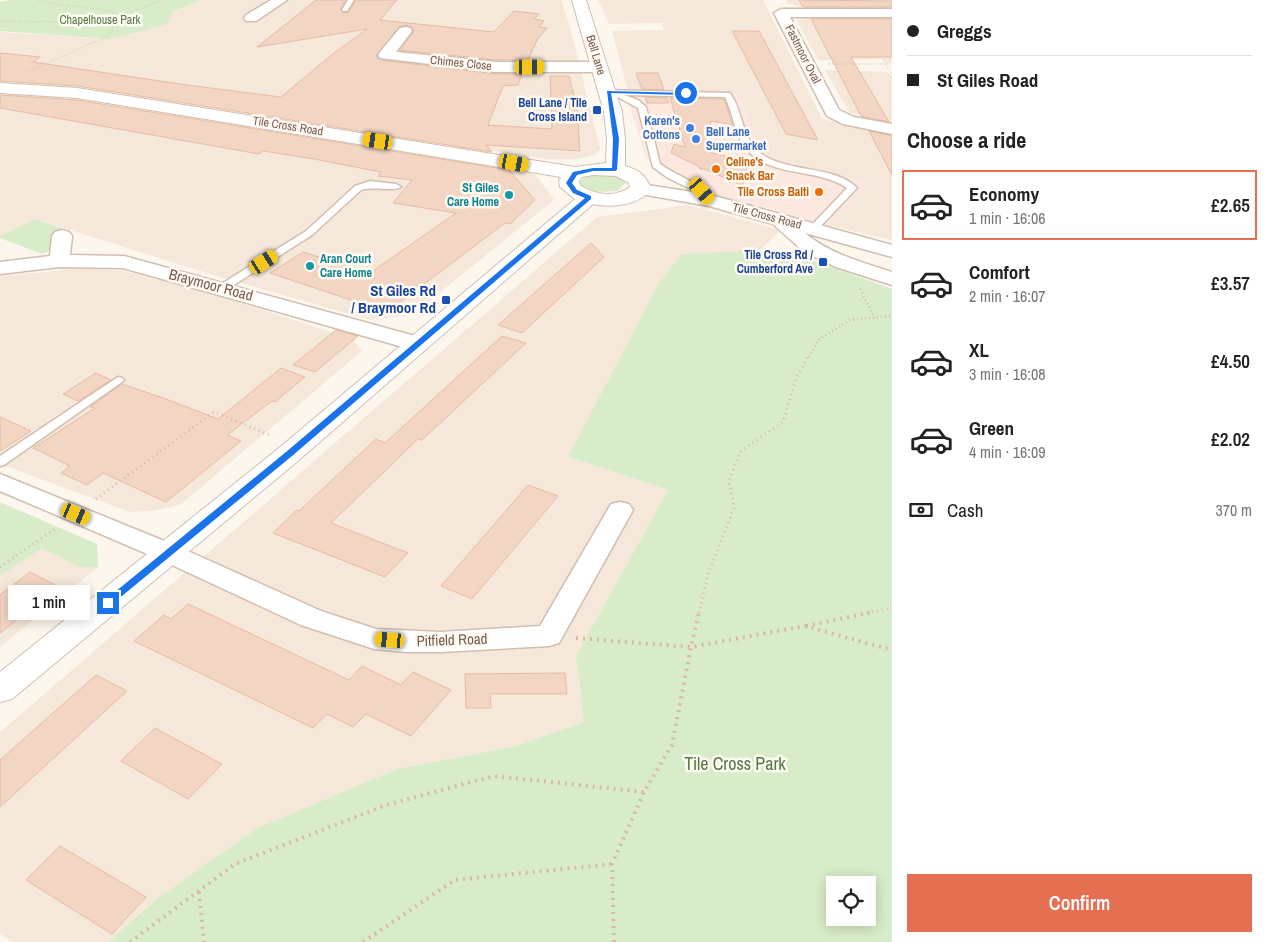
<!DOCTYPE html>
<meta charset="utf-8">
<style>
:root{--surface:#fff;--page:#f2f2f2;--text:#222;--muted:#767676;--line:#e0e0e0;--accent:#e76f51}
body{margin:0;font-family:"Archivo Narrow",sans-serif;background:var(--page);color:var(--text);height:100vh;display:flex;flex-direction:column;font-size:19px;white-space:nowrap}
*{box-sizing:border-box;margin:0}
p{font-size:16px;color:var(--muted)}
.icon{flex:none;width:28px;height:28px;fill:none;stroke:currentColor;stroke-width:2;stroke-linecap:round;stroke-linejoin:round}
.map{position:relative;flex:1;overflow:hidden}
.panel{display:flex;flex-direction:column;background:var(--surface);width:375px}
.panel>*{flex:none}
.hud{display:grid;align-content:center;height:110px;padding:0 15px;background:var(--surface)}
.tools{position:absolute;left:826px;top:876px;display:grid;gap:10px}
.tools a{display:grid;place-items:center;width:50px;height:50px;border-radius:0px;background:var(--surface);box-shadow:0 2px 12px #0003;font-size:25px}
.end{position:absolute;width:22px;height:22px;margin:-11px;border:6px solid #1a73e8;background:#fff;box-shadow:0 0 0 2px #fff}
.from{border-radius:50%}
.bubble{position:absolute;height:35px;border-radius:0px;background:var(--surface);box-shadow:0 2px 12px #0003;font-size:16px;font-weight:600;line-height:35px;text-align:center}
.car{position:absolute;width:15px;height:30px;margin:-15px -8px;border-radius:6px;box-shadow:0 0 4px 1px #0007;background:linear-gradient(#f5c518 24%,#345 0 40%,#f5c518 0 76%,#345 0 86%,#f5c518 0)}
.hud b{display:flex;align-items:center;gap:18px;height:48px;font-size:19px}
.hud b+b{border-top:1px solid var(--line)}
.hud i{width:12px;height:12px;background:var(--text)}
ul{padding:0;list-style:none}
li{display:flex;align-items:center;gap:15px;height:70px;margin:0 10px 8px;padding:0 5px;border:2px solid transparent;border-radius:0px}
li div{flex:1}
li b{display:block;font-size:19px}
li em{font-style:normal;font-weight:600}
li.active{border-color:var(--accent)}
li>.icon{width:45px;height:45px;stroke-width:1.5}
h2{padding:0 15px;font-size:22px;line-height:60px}
.pay{display:flex;align-items:center;gap:12px;height:55px;padding:0 15px;font-size:19px}
.pay p{margin-inline-start:auto}
.cta{display:flex;gap:10px;margin-top:auto;padding:10px 15px}
.cta a{flex:1;height:58px;border-radius:0px;background:var(--accent);color:#fff;font-size:20px;font-weight:600;line-height:58px;text-align:center}
main{display:flex;flex:1;min-height:0}
.map>svg:first-child{display:block}
.residential{fill:#f5e8da}
.commercial{fill:#fde8e0}
.green{fill:#d8ecc9;fill-rule:evenodd}
.building{fill:#f3d5c3;stroke:#e6bba3}
.lines{fill:none;stroke-linecap:round;stroke-linejoin:round}
.service-casing{stroke:#d1beb0;stroke-width:3}
.minor-casing{stroke:#d1beb0;stroke-width:3}
.tertiary-casing{stroke:#d1beb0;stroke-width:2}
.path-far3{stroke:#d9b8a5;stroke-width:2;stroke-dasharray:0.5 2.5;stroke-linecap:butt}
.path-far2{stroke:#d9b8a5;stroke-width:2.5;stroke-dasharray:1 3;stroke-linecap:butt}
.path-far1{stroke:#d9b8a5;stroke-width:3;stroke-dasharray:1 4;stroke-linecap:butt}
.path{stroke:#d9b8a5;stroke-width:4;stroke-dasharray:2 5;stroke-linecap:butt}
.service{fill:#fff;fill-rule:evenodd}
.minor{fill:#fff;fill-rule:evenodd}
.tertiary{fill:#fff;fill-rule:evenodd}
.route{fill:#1a73e8}
.transit-dot{fill:#1a4fb4;stroke:#fffaf3;stroke-width:2}
.shop-dot{fill:#3f7fe0;stroke:#fffaf3;stroke-width:2}
.food-dot{fill:#e8710a;stroke:#fffaf3;stroke-width:2}
.culture-dot{fill:#0f9aa8;stroke:#fffaf3;stroke-width:2}
.labels{text-anchor:middle;stroke-width:5;stroke-linejoin:round;paint-order:stroke}
.far-park-label{font-size:12px;fill:#537a41;stroke:#fffaf3}
.far-street-label{font-size:12px;fill:#7a5c4d;stroke:#fffaf3}
.far-transit-label{font-size:12px;font-weight:bold;fill:#164399;stroke:#fffaf3;text-anchor:end}
.far-shop-label{font-size:12px;font-weight:bold;fill:#366cbe;stroke:#fffaf3;text-anchor:end}
.far-food-label{font-size:12px;font-weight:bold;fill:#c56008;stroke:#fffaf3;text-anchor:start}
.far-culture-label{font-size:12px;font-weight:bold;fill:#0d838f;stroke:#fffaf3;text-anchor:end}
.street-label{font-size:15px;fill:#7a5c4d;stroke:#fffaf3}
.transit-label{font-size:15px;font-weight:bold;fill:#164399;stroke:#fffaf3;text-anchor:end}
.near-park-label{font-size:18px;fill:#537a41;stroke:#fffaf3}
</style>
<main>
<div class="map">
<svg width="892" height="942" viewBox="0 0 892 942">
<rect width="100%" height="100%" fill="#fdf6ec"/>
<g class="residential">
<polygon points="201,0 561,0 570,27 600,149 595,155 579,159 545,159 83,86 0,79 0,32 110,39"/>
<polygon points="598,0 763,0 822,119 892,134 892,240 827,225 868,183 779,160 765,153 758,147 738,93 628,91 612,31 664,30 662,23 609,24"/>
<polygon points="786,0 892,0 892,9 807,8 788,4"/>
<polygon points="812,16 892,16 892,63 884,63 881,59 818,60 797,21"/>
<polygon points="825,70 886,72 892,75 892,123 849,112"/>
<polygon points="0,93 35,94 535,174 554,200 412,315 371,320 220,277 35,219 0,236"/>
<polygon points="688,205 781,230 760,250 682,254 568,457 668,490 576,656 584,722 516,746 397,769 257,828 158,898 108,942 13,942 0,934 0,732 597,217"/>
<polygon points="86,268 124,271 210,293 352,339 362,351 180,505 153,511 130,512 0,464 0,276"/>
<polygon points="42,548 79,567 98,567 0,647 0,576"/>
</g>
<polygon class="commercial" points="628,91 739,93 758,147 765,153 779,160 868,183 827,225 690,188 656,169 646,158 631,110"/>
<g class="green">
<polygon points="11,0 201,0 172,12 167,24 110,39 0,31 0,2"/>
<polygon points="593,173 619,176 626,182 618,191 596,192 582,186 580,182 586,175"/>
<path d="M35 219 62 228C57 241 56 250 42 254L0 238V236Z"/>
<path d="M760 250 801 256 892 289V942H108L158 898 257 828 397 769 516 746 584 722 576 656 668 490 568 457 659 283 682 254ZM835 885H868V918H835Z"/>
<polygon points="0,502 97,544 98,567 79,567 42,548 0,576"/>
</g>
<g class="building">
<polygon points="316,0 346,0 340,9 343,13 349,12 356,0 397,0 380,20 494,32 514,11 539,14 534,19 544,21 539,27 547,28 538,38 528,60 496,60 400,50 414,31 412,27 405,25 399,27 376,56 380,60 496,74 522,74 518,85 503,86 488,125 552,129 550,76 569,76 577,108 580,151 486,145 492,152 77,86 0,81 0,53 40,57 33,62 187,85 281,97 334,53 367,29 257,47"/>
<polygon points="799,0 892,1 892,7 803,7"/>
<polygon points="811,19 892,19 892,57 851,57 889,122 861,116"/>
<polygon points="732,31 759,31 818,140 786,134"/>
<polygon points="636,73 658,73 664,90 642,89"/>
<polygon points="0,95 77,100 509,170 535,200 510,224 505,223 387,312 270,273 303,252 370,273 456,213 393,203 412,180 378,176 381,172 314,159 263,151 259,154 0,108"/>
<polygon points="645,97 667,98 669,103 647,103"/>
<polygon points="670,98 724,99 733,125 711,121 705,151 748,162 743,186 702,168 701,170 698,166 671,153 674,144 685,147"/>
<polygon points="869,131 892,136 892,175"/>
<polygon points="591,243 604,257 522,333 498,325"/>
<polygon points="336,330 358,336 315,372 293,365"/>
<polygon points="502,336 526,343 422,440 418,439 331,523 408,553 385,577 273,533 297,510 299,511 376,439 385,443"/>
<polygon points="281,368 305,377 275,402 272,401 227,435 241,441 166,502 103,473 87,485 61,473 70,466 33,448 95,408 90,407 122,384 166,399 218,419"/>
<polygon points="96,373 111,380 78,401 63,394"/>
<polygon points="0,417 31,431 0,451"/>
<polygon points="528,485 558,496 472,599 441,586"/>
<polygon points="30,572 59,587 0,633 0,595"/>
<polygon points="188,604 349,680 362,666 401,685 413,672 451,690 411,736 366,714 353,727 327,714 313,728 134,641 164,615 171,619"/>
<polygon points="565,673 567,694 490,694 491,708 466,708 465,674"/>
<polygon points="96,675 127,691 0,807 0,760"/>
<polygon points="155,728 222,764 188,799 121,761"/>
<polygon points="60,846 146,897 112,934 26,880"/>
</g>
<g class="lines">
<g class="service-casing">
<g id="service">
<polygon points="348,0 354,0 347,11 343,11 342,10"/>
<path d="M605 90 730 93C743 111 741 136 759 152 786 174 834 164 857 188L816 231H810V227L847 188C817 167 769 179 745 147 734 132 733 113 725 97L624 95 638 100 646 107 660 164C678 177 702 183 716 201L711 204 708 203 699 193 668 178 653 167 638 108 614 95 605 94Z"/>
<path d="M370 181 396 184 401 187C393 192 374 186 361 190L312 235 226 290H218L217 288 218 286 306 231 355 186Z"/>
<polygon points="118,377 122,378 124,380 122,382 4,465 0,466 0,456"/>
</g>
</g>
<g class="minor-casing">
<g id="minor">
<polygon points="271,0 287,0 256,21 246,21 244,18 246,15"/>
<polygon points="781,9 892,9 892,17 790,17 839,110 854,117 892,124 892,134 843,124 827,116 774,13"/>
<polygon points="405,27 410,28 412,31 396,52 496,62 598,62 603,64 606,67 603,70 598,72 496,72 380,58 378,55 380,52 400,28"/>
<path d="M641 184 711 195 892 245V257L805 233C830 254 861 262 892 272V285L836 267 804 252 773 224 709 206 635 193 632 189 635 185Z"/>
<polygon points="62,230 69,232 72,236 70,255 124,256 426,339 429,344 426,349 418,351 410,349 123,268 59,267 0,274 0,262 50,256 52,236 55,232"/>
<polygon points="0,474 179,547 321,611 376,629 441,632 540,626 611,504 620,502 629,504 633,510 559,643 549,646 441,652 406,652 374,649 301,625 159,559 0,491"/>
</g>
</g>
<g class="tertiary-casing">
<path id="tertiary" d="M572 0H586L622 112 625 139V166C639 170 646 175 651 189 639 206 611 208 593 204L299 460 12 699 0 702V672L279 448 575 199 560 187 559 180 561 177 77 98 0 93V83L77 88 575 167 606 163 607 139 604 112ZM593 175 616 176 629 183 630 187C615 198 594 195 580 185L579 181 582 177Z"/>
</g>
<g class="path-far3">
<polyline points="122,15 162,0"/>
<polyline points="0,21 82,23 116,17"/>
<polyline points="829,64 892,64"/>
<polyline points="886,65 892,73"/>
<path d="M29 71 106 37C116 29 111 23 122 15 94 5 65 8 37 0"/>
</g>
<g class="path-far2">
<polyline points="860,289 875,318"/>
<polyline points="809,357 818,340 850,320 892,316"/>
</g>
<g class="path-far1">
<polyline points="96,499 214,412 272,436"/>
<polyline points="0,567 55,529"/>
<polyline points="699,613 708,574 734,508 729,481 740,452 783,422 796,379 809,355"/>
<polyline points="867,613 892,608"/>
</g>
<g class="path">
<polyline points="806,626 873,612"/>
<polyline points="576,638 691,647 699,612"/>
<polyline points="199,892 204,942"/>
<polyline points="130,942 235,864 389,804 494,776 644,792"/>
<polyline points="363,942 455,880 612,864"/>
<polyline points="614,942 612,864 644,792 672,745 691,647 805,626 892,650"/>
</g>
<use href="#service" class="service"/>
<use href="#minor" class="minor"/>
<use href="#tertiary" class="tertiary"/>
</g>
<polygon class="route" points="607,91 688,93 686,95 611,93 619,139 617,170 615,171 593,171 577,175 572,183 577,190 591,196 591,199 292,456 111,605 104,605 104,601 286,452 585,198 573,193 566,183 573,172 593,168 612,168 613,139"/>
<g class="transit-dot">
<rect x="592" y="105" width="10" height="10" rx="2.5"/>
<rect x="818" y="257" width="10" height="10" rx="2.5"/>
<rect x="441" y="295" width="10" height="10" rx="2.5"/>
</g>
<g class="shop-dot">
<circle cx="690" cy="128" r="5"/>
<circle cx="696" cy="139" r="5"/>
</g>
<g class="food-dot">
<circle cx="716" cy="169" r="5"/>
<circle cx="819" cy="192" r="5"/>
</g>
<g class="culture-dot">
<circle cx="509" cy="195" r="5"/>
<circle cx="310" cy="266" r="5"/>
</g>
<g class="labels">
<g class="far-park-label">
<text x="100" y="24">Chapelhouse Park</text>
</g>
<g class="far-street-label">
<text transform="translate(803 54) rotate(63)" y="4">Fastmoor Oval</text>
<text transform="translate(596 55) rotate(73)" y="4">Bell Lane</text>
<text transform="translate(461 63) rotate(6)" y="4">Chimes Close</text>
<text transform="translate(288 126) rotate(9)" y="4">Tile Cross Road</text>
<text transform="translate(767 216) rotate(15)" y="4">Tile Cross Road</text>
</g>
<g class="far-transit-label">
<text x="587" y="107">Bell Lane / Tile<tspan x="587" dy="14">Cross Island</tspan></text>
<text x="813" y="259">Tile Cross Rd /<tspan x="813" dy="14">Cumberford Ave</tspan></text>
</g>
<g class="far-shop-label">
<text x="680" y="125">Karen's<tspan x="680" dy="14">Cottons</tspan></text>
<text x="706" y="136" text-anchor="start">Bell Lane<tspan x="706" dy="14">Supermarket</tspan></text>
</g>
<g class="far-food-label">
<text x="726" y="166">Celine's<tspan x="726" dy="14">Snack Bar</tspan></text>
<text x="809" y="196" text-anchor="end">Tile Cross Balti</text>
</g>
<g class="far-culture-label">
<text x="499" y="192">St Giles<tspan x="499" dy="14">Care Home</tspan></text>
<text x="320" y="263" text-anchor="start">Aran Court<tspan x="320" dy="14">Care Home</tspan></text>
</g>
<g class="street-label">
<text transform="translate(211 285) rotate(15)" y="5">Braymoor Road</text>
<text transform="translate(452 640) rotate(-2)" y="5">Pitfield Road</text>
</g>
<g class="transit-label">
<text x="436" y="296">St Giles Rd<tspan x="436" dy="17">/ Braymoor Rd</tspan></text>
</g>
<g class="near-park-label">
<text x="735" y="770">Tile Cross Park</text>
</g>
</g>
</svg>
<div class="tools">
<a><svg class="icon" aria-label="locate" viewBox="0 0 24 24"><circle cx="12" cy="12" r="6"/><path d="M12 2v4M12 18v4M2 12h4M18 12h4"/></svg></a>
</div>
<i class="end from" style="left:686px;top:93px"></i>
<i class="end" style="left:108px;top:603px"></i>
<div class="bubble" style="left:8px;top:585px;width:82px">1 min</div>
<i class="car" style="left:530px;top:67px;rotate:90deg"></i>
<i class="car" style="left:378px;top:141px;rotate:279deg"></i>
<i class="car" style="left:514px;top:163px;rotate:100deg"></i>
<i class="car" style="left:702px;top:191px;rotate:139deg"></i>
<i class="car" style="left:264px;top:262px;rotate:58deg"></i>
<i class="car" style="left:76px;top:514px;rotate:113deg"></i>
<i class="car" style="left:390px;top:640px;rotate:275deg"></i>
</div>
<section class="panel">
<div class="hud">
<b><i class="from"></i>Greggs</b>
<b><i></i>St Giles Road</b>
</div>
<h2>Choose a ride</h2>
<ul>
<li class="active"><svg class="icon" aria-label="car" viewBox="0 0 24 24"><path d="M5 17H2v-5l4-1 3-4h7l3 4 3 1v5h-3M9 17h6M6 11h13"/><circle cx="7" cy="17" r="2"/><circle cx="17" cy="17" r="2"/></svg><div><b>Economy</b><p>1 min · 16:06</p></div><em>£2.65</em></li>
<li><svg class="icon" aria-label="car" viewBox="0 0 24 24"><path d="M5 17H2v-5l4-1 3-4h7l3 4 3 1v5h-3M9 17h6M6 11h13"/><circle cx="7" cy="17" r="2"/><circle cx="17" cy="17" r="2"/></svg><div><b>Comfort</b><p>2 min · 16:07</p></div><em>£3.57</em></li>
<li><svg class="icon" aria-label="car" viewBox="0 0 24 24"><path d="M5 17H2v-5l4-1 3-4h7l3 4 3 1v5h-3M9 17h6M6 11h13"/><circle cx="7" cy="17" r="2"/><circle cx="17" cy="17" r="2"/></svg><div><b>XL</b><p>3 min · 16:08</p></div><em>£4.50</em></li>
<li><svg class="icon" aria-label="car" viewBox="0 0 24 24"><path d="M5 17H2v-5l4-1 3-4h7l3 4 3 1v5h-3M9 17h6M6 11h13"/><circle cx="7" cy="17" r="2"/><circle cx="17" cy="17" r="2"/></svg><div><b>Green</b><p>4 min · 16:09</p></div><em>£2.02</em></li>
</ul>
<div class="pay"><svg class="icon" aria-label="cash" viewBox="0 0 24 24"><path d="M3 7h18v10H3z"/><circle cx="12" cy="12" r="2"/></svg>Cash<p>370 m</p></div>
<div class="cta"><a>Confirm</a></div>
</section>
</main>
